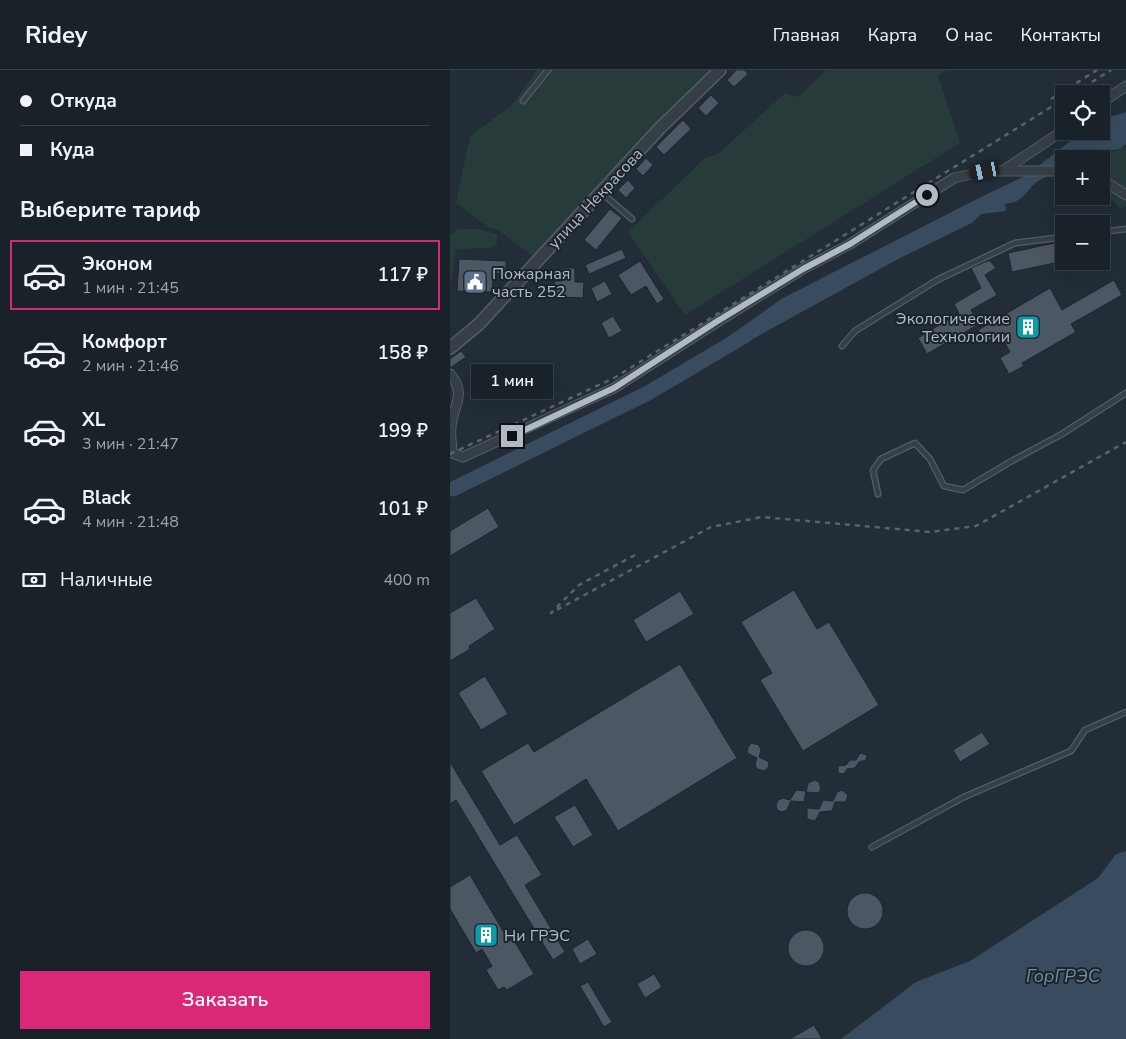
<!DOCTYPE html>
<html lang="ru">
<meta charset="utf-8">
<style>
:root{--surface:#1a2229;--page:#232a31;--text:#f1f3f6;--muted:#9fa4a8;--line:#383f46;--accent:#db2777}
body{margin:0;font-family:"Nunito Sans",sans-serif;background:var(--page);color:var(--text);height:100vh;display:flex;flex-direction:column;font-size:19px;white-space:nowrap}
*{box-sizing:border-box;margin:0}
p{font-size:16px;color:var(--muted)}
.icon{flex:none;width:28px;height:28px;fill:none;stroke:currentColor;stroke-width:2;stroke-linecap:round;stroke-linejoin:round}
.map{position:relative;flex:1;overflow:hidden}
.panel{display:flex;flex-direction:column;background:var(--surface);width:450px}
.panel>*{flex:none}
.top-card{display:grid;align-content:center;height:110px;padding:0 20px;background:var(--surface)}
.controls{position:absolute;left:605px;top:15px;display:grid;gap:10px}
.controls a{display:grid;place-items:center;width:55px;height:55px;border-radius:0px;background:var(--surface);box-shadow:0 5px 20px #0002,0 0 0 1px var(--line);font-size:25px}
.end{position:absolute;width:22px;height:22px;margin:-11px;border:6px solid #b1bac4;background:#111;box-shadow:0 0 0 2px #111}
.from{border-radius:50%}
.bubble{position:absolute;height:35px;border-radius:0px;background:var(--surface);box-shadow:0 5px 20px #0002,0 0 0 1px var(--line);font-size:16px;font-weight:600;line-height:35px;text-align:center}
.car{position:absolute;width:15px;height:30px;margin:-15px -8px;border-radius:6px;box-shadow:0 0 4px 1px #0007;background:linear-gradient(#222 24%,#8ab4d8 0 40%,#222 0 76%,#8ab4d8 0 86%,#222 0)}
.top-card b{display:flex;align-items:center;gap:18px;height:48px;font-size:19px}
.top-card b+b{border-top:1px solid var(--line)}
.top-card i{width:12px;height:12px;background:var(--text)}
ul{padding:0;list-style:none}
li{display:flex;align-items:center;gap:15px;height:70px;margin:0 10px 8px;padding:0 10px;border:2px solid transparent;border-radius:0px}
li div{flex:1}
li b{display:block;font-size:19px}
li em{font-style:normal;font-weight:600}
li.active{border-color:var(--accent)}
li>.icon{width:45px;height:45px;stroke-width:1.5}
h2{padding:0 20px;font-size:22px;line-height:60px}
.pay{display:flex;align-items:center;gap:12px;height:55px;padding:0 20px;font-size:19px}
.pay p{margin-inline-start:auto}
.primary-button{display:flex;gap:10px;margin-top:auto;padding:10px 20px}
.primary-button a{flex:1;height:58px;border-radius:0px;background:var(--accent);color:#fff;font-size:20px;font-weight:600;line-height:58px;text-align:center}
header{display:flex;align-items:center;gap:30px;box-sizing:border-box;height:70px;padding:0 25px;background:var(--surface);border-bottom:1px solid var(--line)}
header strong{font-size:24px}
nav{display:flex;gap:28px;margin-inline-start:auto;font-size:18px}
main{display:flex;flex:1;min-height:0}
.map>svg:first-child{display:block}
.green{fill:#273b3a}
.water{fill:#394c5f}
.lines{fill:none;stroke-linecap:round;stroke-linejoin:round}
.river{stroke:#394c5f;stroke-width:15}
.building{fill:#4b5762;stroke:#1d262e}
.service-casing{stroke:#545d65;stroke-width:7}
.minor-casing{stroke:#545d65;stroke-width:11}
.tertiary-casing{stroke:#545d65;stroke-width:14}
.service{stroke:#363f47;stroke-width:4.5}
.minor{stroke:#363f47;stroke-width:9}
.tertiary{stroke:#363f47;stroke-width:11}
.rail{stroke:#58636e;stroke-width:2.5;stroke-dasharray:5 5;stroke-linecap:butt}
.route{stroke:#b1bac4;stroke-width:6}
.labels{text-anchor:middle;stroke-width:4;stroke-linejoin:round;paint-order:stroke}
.street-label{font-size:16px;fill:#b1bac4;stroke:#1b242c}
.poi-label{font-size:16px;fill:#b1bac4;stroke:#1b242c;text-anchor:start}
.water-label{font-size:18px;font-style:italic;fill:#738da5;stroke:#1b242c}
</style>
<header>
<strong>Ridey</strong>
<nav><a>Главная</a><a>Карта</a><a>О нас</a><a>Контакты</a></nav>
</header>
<main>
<section class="panel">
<div class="top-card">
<b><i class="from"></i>Откуда</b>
<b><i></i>Куда</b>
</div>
<h2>Выберите тариф</h2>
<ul>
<li class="active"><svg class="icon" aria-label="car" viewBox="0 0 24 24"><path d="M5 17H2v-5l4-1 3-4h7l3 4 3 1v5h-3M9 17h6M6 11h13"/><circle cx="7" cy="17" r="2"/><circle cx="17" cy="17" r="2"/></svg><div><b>Эконом</b><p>1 мин · 21:45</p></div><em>117 ₽</em></li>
<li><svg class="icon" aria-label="car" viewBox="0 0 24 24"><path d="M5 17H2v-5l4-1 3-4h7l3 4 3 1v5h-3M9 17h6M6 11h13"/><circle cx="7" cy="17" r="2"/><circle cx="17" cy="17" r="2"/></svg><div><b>Комфорт</b><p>2 мин · 21:46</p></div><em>158 ₽</em></li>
<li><svg class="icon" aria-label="car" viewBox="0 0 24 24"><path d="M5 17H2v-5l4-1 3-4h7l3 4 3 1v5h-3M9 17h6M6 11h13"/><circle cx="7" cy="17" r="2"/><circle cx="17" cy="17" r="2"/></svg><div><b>XL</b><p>3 мин · 21:47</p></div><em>199 ₽</em></li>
<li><svg class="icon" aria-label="car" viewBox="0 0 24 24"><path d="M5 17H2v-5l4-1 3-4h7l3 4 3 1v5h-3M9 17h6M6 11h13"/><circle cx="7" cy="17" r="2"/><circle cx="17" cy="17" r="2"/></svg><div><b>Black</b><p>4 мин · 21:48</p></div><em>101 ₽</em></li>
</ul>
<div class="pay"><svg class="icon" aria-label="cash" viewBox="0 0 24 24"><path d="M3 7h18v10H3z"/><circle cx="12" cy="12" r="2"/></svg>Наличные<p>400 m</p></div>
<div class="primary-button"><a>Заказать</a></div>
</section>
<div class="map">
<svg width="676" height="969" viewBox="0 0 676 969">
<rect width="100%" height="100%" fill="#222d37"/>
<g class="green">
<polygon points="87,0 262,0 176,85 84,187 48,160 37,157 6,133 20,66 62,35"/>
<polygon points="376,0 497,0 488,6 510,73 235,245 178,162 255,88 268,84 335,23 348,27"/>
<polygon points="676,77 676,137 671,139 652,118 651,89 648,89 648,86"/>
<polygon points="8,159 29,159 47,164 47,173 41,178 6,179 0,220 0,165"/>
</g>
<g class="water">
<path d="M676 42V74L670 79 634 85 627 82 622 89H614V97C606 103 597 106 588 111 575 120 577 131 555 134L556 141 531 144 522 153 450 188 288 277 279 279 275 269 333 228 529 128 577 105 633 61H651V50Z"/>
<polygon points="676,781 676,969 391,969 466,912 520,891 648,808 666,784"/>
</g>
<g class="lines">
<polyline class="river" points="3,419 198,323 296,265"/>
</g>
<g class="building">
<polygon points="286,0 294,0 298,4 284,17 277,10"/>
<polygon points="261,25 269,33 256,46 248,38"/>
<polygon points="233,50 241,59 214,85 206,77"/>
<polygon points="196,88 203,95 193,106 186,99"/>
<polygon points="178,110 185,118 176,128 168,120"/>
<polygon points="160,139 172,148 146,180 134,170"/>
<polygon points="614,171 614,191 562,202 558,183"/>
<polygon points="172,179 176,188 139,204 135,195"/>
<polygon points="9,189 56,191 56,204 43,203 42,222 7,221"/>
<polygon points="190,191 214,229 207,234 196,216 181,225 168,205"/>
<polygon points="537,191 540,191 546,198 535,205 547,225 521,240 529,254 477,284 468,268 509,243 504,234 531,218 521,198"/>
<polygon points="113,198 125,198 125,212 134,212 133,228 104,227 105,211 112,211"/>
<polygon points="664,210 672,225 621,254 626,262 572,293 574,296 559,304 550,288 560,282 550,264 535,273 528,260 600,218 612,240"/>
<polygon points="155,211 162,224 147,232 141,218"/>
<polygon points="163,246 172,261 159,268 151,253"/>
<polygon points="11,281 16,287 0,298 0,289"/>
<polygon points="38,438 49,457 0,486 0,461"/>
<polygon points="344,520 367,559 379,552 429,635 353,681 310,610 322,603 291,552"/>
<polygon points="230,521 244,544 196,572 183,550"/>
<polygon points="26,528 45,559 19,576 20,579 0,591 0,543"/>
<polygon points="230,594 287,688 168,761 136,709 64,755 31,701 78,673 84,682"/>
<polygon points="35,606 58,644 31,660 8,623"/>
<polygon points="532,662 540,674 510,692 503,680"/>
<polygon points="301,673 309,675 311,680 309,687 319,692 318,698 314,701 307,699 305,694 307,688 297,683 298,677"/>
<polygon points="410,683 417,685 416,690 409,692 405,698 397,699 394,704 388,703 388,696 396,695 400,690 406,690"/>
<polygon points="0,692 50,775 67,765 92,805 75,815 115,882 103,890 6,730 0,734"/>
<polygon points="365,710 369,712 371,719 368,723 356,722 358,713"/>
<polygon points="346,720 356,721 354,732 341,731 337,740 332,742 327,740 326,735 328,730 333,728 340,730"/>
<polygon points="392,720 398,725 396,732 385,732 382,741 370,742 365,751 357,749 357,738 369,739 373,730 383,731 387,722"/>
<polygon points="125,735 143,765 123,777 104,747"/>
<polygon points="20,805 59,871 63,869 84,904 57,920 54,917 48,920 36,900 42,896 32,879 26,883 0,839 0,817"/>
<circle cx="415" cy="841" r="18"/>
<circle cx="356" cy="878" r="18"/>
<polygon points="138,869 147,884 130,894 122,879"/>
<polygon points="204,904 212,917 195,928 187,914"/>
<polygon points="138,912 162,952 154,957 130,916"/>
<polygon points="364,955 372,969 340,969"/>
</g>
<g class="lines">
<g class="service-casing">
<g id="service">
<polyline points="73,31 98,0"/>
<polyline points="152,123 182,149"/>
<polyline points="651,162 676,159"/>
<polyline points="392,276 405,261 487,210 565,173 614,167"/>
<polyline points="428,424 423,400 431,389 465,373 480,389 494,416 513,420 560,392 612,364 676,323"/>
<polyline points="422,777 514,727 621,681 635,660 676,642"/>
</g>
</g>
<g class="minor-casing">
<g id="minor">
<polyline points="651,33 676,16"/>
<polyline points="554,100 614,60"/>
<polyline points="651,109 676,125"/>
<path d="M0 304C18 325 2 336 1 358 0 366 2 375 2 383L13 387 164 318 267 252 353 199 400 174 504 108 535 101H614"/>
</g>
</g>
<g class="tertiary-casing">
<polyline id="tertiary" points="0,278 29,254 210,58 270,0"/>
</g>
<use href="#service" class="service"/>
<use href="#minor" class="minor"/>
<use href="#tertiary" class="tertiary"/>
<g class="rail">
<polyline points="642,12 661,0"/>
<polyline points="601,29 647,0"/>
<polyline points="0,384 164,308 614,29"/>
<polyline points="185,485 129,515 101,543 261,457 312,447 480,462 526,456 676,372"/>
</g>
</g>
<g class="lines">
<polyline class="route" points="62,366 164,318 266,252 353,199 400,174 477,125"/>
</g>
<defs>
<g id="civic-square" transform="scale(1.25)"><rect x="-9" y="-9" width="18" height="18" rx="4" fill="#5c6f8a" stroke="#1b242c"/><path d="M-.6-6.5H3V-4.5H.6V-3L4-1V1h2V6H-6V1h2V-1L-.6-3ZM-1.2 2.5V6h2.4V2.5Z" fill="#fff"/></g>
<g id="building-square" transform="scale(1.25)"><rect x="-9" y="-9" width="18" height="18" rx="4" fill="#0f9aa8" stroke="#1b242c"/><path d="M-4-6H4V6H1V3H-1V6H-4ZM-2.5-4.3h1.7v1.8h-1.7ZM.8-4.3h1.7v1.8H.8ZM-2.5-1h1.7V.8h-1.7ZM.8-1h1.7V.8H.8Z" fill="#fff"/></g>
</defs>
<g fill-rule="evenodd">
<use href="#civic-square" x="25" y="212"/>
<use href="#building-square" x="578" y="257"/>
<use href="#building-square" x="36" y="865"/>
</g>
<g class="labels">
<g class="street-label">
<text transform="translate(145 128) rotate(-47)" y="6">улица Некрасова</text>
</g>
<g class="poi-label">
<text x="42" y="209">Пожарная<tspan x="42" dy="18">часть 252</tspan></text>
<text x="560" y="254" text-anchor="end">Экологические<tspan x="560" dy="18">Технологии</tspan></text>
<text x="54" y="871">Ни ГРЭС</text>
</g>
<g class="water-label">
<text x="613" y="912">ГорГРЭС</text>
</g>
</g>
</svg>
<div class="controls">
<a><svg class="icon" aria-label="locate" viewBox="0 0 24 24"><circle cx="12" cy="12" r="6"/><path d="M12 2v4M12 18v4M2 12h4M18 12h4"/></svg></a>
<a>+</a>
<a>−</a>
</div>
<i class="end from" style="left:477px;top:125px"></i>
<i class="end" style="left:62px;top:366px"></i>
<div class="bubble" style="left:21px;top:294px;width:82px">1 мин</div>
<i class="car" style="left:535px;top:101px;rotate:258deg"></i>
</div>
</main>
